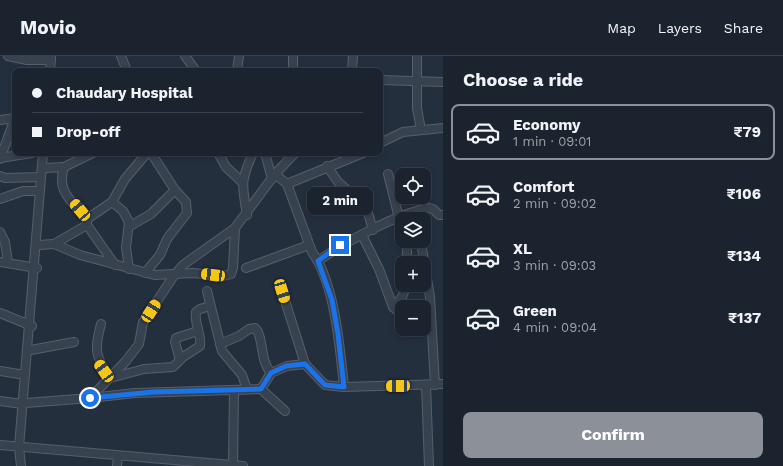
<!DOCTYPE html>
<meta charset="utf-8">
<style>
:root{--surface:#1b232e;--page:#242b36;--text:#f1f3f6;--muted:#a0a4aa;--line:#39404a;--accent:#8c9099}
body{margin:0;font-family:"Work Sans",sans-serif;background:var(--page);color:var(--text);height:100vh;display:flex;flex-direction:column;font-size:15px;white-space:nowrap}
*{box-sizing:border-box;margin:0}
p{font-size:13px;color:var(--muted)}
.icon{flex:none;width:22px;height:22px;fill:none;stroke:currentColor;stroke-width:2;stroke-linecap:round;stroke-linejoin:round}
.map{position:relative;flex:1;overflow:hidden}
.side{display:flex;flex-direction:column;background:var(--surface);width:340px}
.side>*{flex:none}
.hud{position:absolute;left:12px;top:12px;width:371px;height:88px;border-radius:8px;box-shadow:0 2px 6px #0003,0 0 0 1px var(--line);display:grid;align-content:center;height:88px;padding:0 20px;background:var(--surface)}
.buttons{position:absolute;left:395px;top:112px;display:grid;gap:8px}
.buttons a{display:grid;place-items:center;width:36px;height:36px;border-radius:8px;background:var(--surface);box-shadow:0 2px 6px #0003,0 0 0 1px var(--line);font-size:20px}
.end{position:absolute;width:18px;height:18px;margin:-9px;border:5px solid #1a73e8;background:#fff;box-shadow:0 0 0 2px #fff}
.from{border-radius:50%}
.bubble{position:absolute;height:28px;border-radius:8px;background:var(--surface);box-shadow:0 2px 6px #0003,0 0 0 1px var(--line);font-size:13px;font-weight:700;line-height:28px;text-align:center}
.car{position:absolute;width:12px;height:24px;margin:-12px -6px;border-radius:5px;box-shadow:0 0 3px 1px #0007;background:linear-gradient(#f5c518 24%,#345 0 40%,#f5c518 0 76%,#345 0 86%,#f5c518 0)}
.hud b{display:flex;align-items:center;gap:14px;height:38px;font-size:15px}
.hud b+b{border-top:1px solid var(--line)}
.hud i{width:10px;height:10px;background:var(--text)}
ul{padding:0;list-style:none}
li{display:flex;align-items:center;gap:12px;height:56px;margin:0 8px 6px;padding:0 12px;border:2px solid transparent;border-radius:8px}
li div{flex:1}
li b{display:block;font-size:15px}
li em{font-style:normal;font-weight:700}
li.on{border-color:var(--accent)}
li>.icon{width:36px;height:36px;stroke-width:1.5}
h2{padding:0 20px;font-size:18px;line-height:48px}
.action{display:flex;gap:8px;margin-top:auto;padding:8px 20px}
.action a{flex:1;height:46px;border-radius:8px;background:var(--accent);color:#fff;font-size:16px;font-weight:700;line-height:46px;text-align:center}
header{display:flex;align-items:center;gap:24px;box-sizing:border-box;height:56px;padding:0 20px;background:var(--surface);border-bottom:1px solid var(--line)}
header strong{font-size:19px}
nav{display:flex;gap:22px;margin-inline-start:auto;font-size:14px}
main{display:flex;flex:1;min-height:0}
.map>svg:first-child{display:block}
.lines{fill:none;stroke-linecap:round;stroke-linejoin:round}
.minor-casing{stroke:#565f6c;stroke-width:10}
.minor{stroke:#38414e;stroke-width:8}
.route{stroke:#1a73e8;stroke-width:5}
</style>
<header>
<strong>Movio</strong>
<nav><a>Map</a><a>Layers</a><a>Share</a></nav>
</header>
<main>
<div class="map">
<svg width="443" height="410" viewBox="0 0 443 410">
<rect width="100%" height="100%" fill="#242f3e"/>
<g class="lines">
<g class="minor-casing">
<g id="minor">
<polyline points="8,0 27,4 51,4"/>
<polyline points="121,0 127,15"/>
<polyline points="185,0 196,15"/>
<polyline points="417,0 417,52 421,74"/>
<polyline points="50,15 51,0"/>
<polyline points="237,15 239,0"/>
<polyline points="293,15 293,0"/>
<polyline points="352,15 353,0"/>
<polyline points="380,24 443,26"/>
<polyline points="0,64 15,62"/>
<polyline points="380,87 403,76 443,72"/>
<polyline points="218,97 226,111 242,126"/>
<polyline points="265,97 272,123"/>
<polyline points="0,102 32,97"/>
<polyline points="0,103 15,62"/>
<polyline points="327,110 338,126 366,150 373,174"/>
<path d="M64 111C56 136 72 145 87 163"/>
<polyline points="45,112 64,111 93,97"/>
<path d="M275 118 287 128 312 196C335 227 340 293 344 331"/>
<polyline points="388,118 399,162"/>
<polyline points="0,120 5,122 41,121"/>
<polyline points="287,128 363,97"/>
<polyline points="0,143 23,135 40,135"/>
<polyline points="112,146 123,155 129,166 126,191 129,213"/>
<path d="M247 159C242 129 240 125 253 97"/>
<polyline points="130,170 151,158 175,134"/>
<polyline points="0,176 5,186 8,207"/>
<polyline points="362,179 379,213 393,251 402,259"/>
<polyline points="54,188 87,169"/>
<polyline points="39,189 54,188 80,199 155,219 193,217 223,220 231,218 233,212 235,172"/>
<polyline points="422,192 430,241 435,329"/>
<path d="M318 205C345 186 396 158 429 152L433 153 439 159H443"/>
<polyline points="0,206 37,212"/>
<polyline points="407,207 407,195"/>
<polyline points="115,209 87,169 87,163 112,146 125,123 147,97"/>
<polyline points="246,212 309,189"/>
<polyline points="145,217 160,199 167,183 187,157 186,146 175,134 151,97"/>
<polyline points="207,235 222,295 242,319 247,333"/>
<polyline points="282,235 305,308"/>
<polyline points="393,251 402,241 407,229"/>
<polyline points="0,257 32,270"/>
<path d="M101 268C94 293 95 301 110 322L144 313 173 311 183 301 200 290C202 279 194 268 196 256L200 253 210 250"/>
<path d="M220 288 239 280 249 273 255 272C264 280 259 303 271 317"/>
<polyline points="31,294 74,286"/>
<polyline points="180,304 175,286 176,282 198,275"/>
<polyline points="0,315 25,319"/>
<polyline points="426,329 429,410"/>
<polyline points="261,333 285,355"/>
<polyline points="90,342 135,337 261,333 271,317 287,310 305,308 325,329 344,331 443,328"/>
<polyline points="0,345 22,348"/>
<polyline points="26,347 90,342 126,305 139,288 143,266 173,221 183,209 235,172 275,118 295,97"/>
<polyline points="0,389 243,410"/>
<polyline points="233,409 234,334"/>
<polyline points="21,410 19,391 43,97"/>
<polyline points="117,410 118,400"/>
</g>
</g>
<use href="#minor" class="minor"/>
</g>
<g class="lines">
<polyline class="route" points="90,342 154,336 261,333 271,317 286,310 305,308 325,329 344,331 338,278 332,244 318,205 340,189"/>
</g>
</svg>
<div class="buttons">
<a><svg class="icon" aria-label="locate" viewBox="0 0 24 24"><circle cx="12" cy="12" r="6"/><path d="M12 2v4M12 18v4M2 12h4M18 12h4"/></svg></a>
<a><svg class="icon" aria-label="layers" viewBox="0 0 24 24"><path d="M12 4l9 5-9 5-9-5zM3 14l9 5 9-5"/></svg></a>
<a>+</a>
<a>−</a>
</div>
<i class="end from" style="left:90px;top:342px"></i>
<i class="end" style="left:340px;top:189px"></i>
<div class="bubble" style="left:307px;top:131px;width:66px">2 min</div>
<i class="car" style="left:80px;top:154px;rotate:320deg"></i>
<i class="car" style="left:213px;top:219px;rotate:277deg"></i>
<i class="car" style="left:282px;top:235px;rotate:163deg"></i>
<i class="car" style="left:151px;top:255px;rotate:33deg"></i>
<i class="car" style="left:104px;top:315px;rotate:325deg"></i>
<i class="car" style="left:398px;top:330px;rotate:269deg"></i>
<div class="hud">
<b><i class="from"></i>Chaudary Hospital</b>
<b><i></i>Drop-off</b>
</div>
</div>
<section class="side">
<h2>Choose a ride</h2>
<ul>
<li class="on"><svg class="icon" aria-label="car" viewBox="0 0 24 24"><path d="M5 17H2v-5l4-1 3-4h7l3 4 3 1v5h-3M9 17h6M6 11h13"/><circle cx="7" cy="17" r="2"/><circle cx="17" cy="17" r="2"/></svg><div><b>Economy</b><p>1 min · 09:01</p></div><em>₹79</em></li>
<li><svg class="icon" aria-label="car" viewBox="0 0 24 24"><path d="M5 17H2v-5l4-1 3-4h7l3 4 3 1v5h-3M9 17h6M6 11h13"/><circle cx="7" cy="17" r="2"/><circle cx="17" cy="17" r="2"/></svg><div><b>Comfort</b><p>2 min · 09:02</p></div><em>₹106</em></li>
<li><svg class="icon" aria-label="car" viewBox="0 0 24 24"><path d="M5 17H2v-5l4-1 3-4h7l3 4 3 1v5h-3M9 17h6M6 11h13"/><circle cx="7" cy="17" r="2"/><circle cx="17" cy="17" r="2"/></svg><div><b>XL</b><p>3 min · 09:03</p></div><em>₹134</em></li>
<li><svg class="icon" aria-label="car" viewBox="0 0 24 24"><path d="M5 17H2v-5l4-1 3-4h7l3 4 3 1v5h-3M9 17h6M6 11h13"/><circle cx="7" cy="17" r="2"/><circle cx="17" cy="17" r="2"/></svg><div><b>Green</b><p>4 min · 09:04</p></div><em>₹137</em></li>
</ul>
<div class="action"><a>Confirm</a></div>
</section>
</main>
